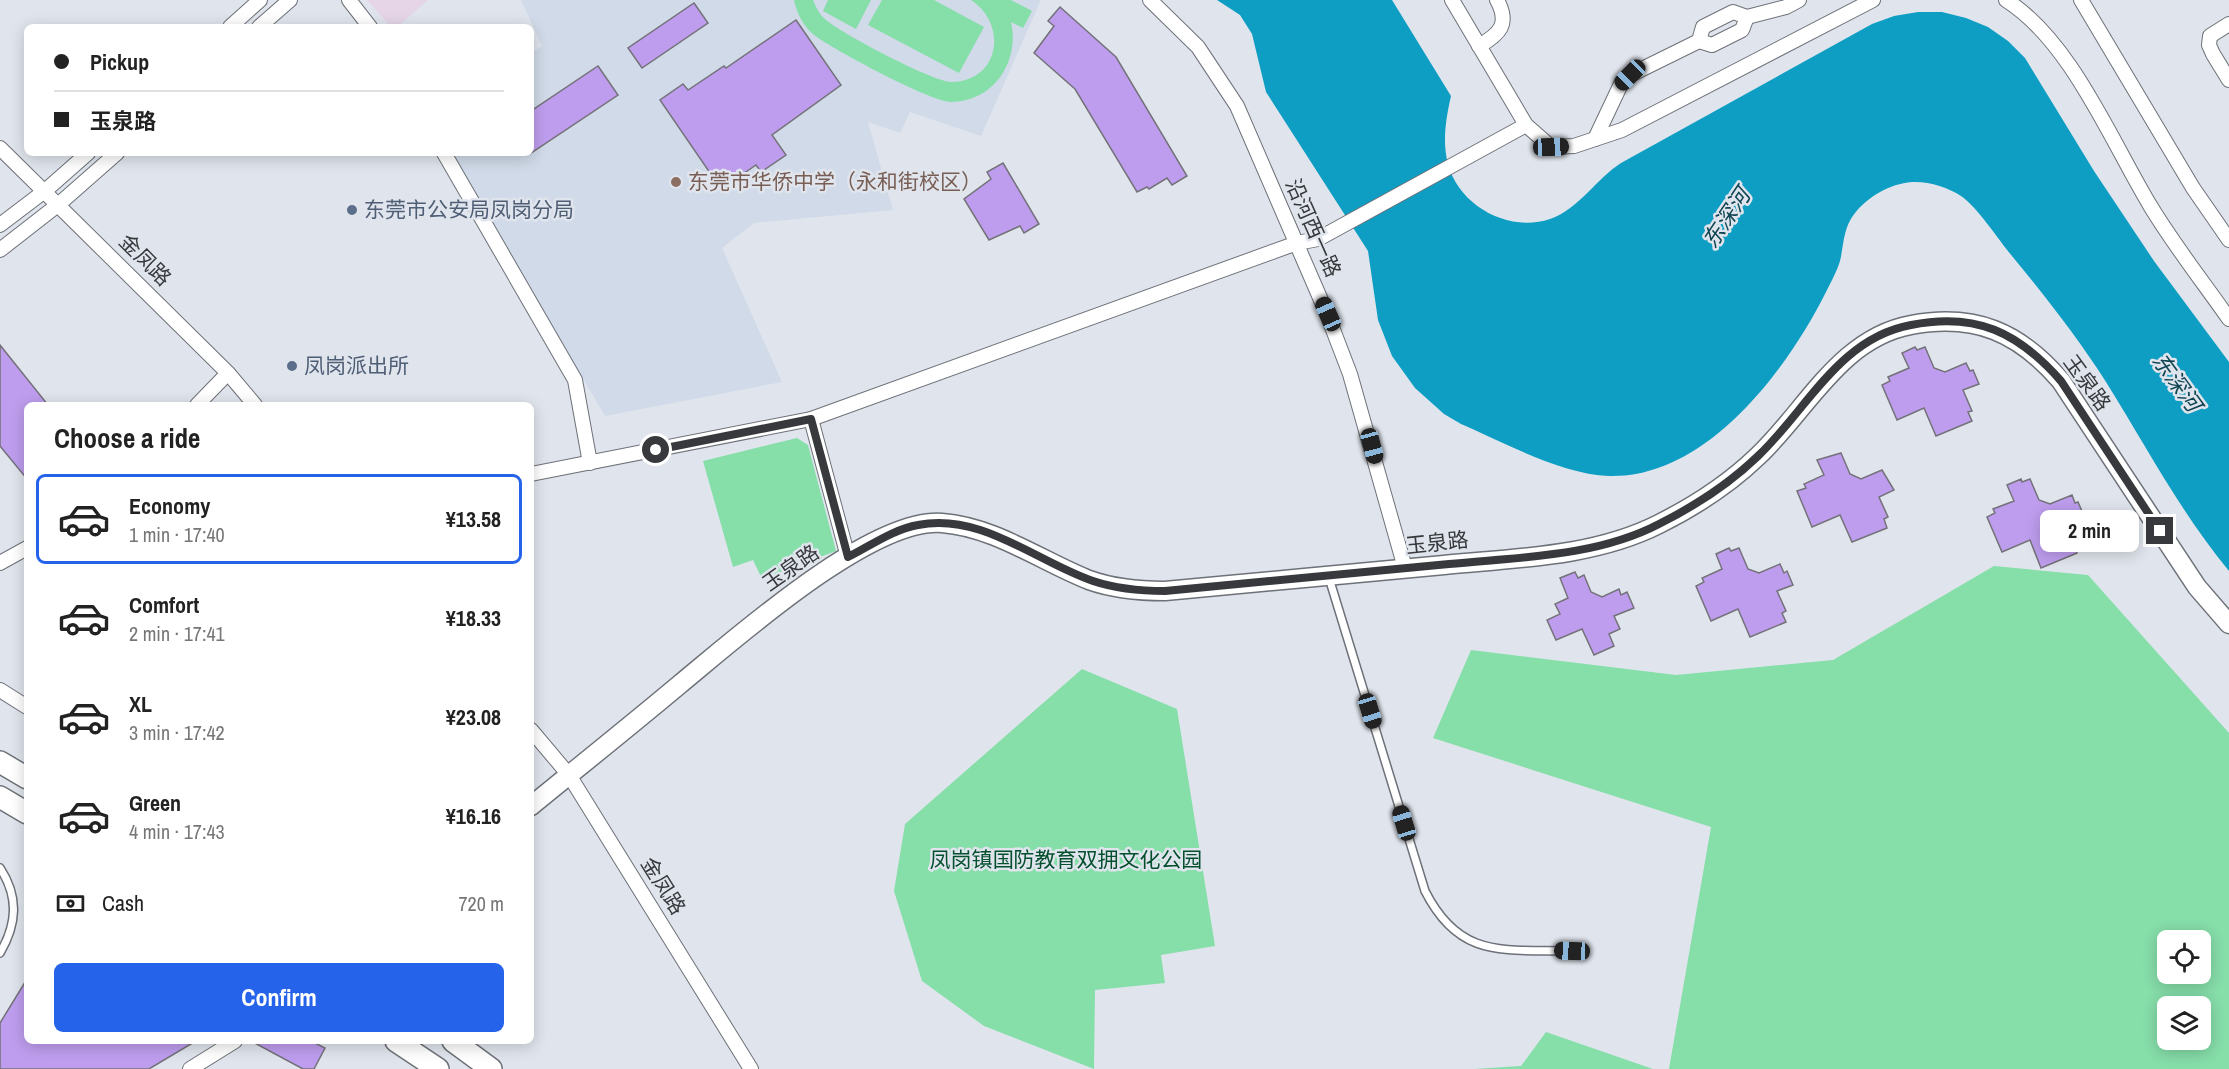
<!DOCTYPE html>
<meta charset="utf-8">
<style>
:root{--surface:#fff;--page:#f2f2f2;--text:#222;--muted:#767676;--line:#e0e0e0;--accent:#2563eb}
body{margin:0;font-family:"Archivo Narrow","Noto Sans SC",sans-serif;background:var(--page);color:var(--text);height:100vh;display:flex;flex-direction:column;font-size:22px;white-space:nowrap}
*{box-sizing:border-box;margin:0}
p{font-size:20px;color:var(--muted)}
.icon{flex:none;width:33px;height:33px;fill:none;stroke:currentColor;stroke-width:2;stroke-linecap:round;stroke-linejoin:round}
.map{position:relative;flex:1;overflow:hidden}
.sheet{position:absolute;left:24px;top:402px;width:510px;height:642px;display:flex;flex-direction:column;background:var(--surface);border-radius:9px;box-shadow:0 3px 15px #0003}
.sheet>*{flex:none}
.top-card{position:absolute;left:24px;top:24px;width:510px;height:132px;border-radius:9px;box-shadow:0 3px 15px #0003;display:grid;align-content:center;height:132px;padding:0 30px;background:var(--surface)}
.tools{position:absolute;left:2157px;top:930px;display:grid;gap:12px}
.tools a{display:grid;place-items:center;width:54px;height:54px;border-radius:9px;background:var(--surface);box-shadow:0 3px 15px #0003;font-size:30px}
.end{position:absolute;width:27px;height:27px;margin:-14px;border:8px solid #37393c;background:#fff;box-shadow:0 0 0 3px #fff}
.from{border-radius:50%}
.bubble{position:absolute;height:42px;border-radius:9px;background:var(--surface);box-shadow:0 3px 15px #0003;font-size:20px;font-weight:800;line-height:42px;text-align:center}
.car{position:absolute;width:18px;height:36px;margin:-18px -9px;border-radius:8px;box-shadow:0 0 4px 2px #0007;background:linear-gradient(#222 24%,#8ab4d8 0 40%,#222 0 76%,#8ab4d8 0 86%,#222 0)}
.top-card b{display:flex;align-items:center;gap:21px;height:57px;font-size:22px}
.top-card b+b{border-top:2px solid var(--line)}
.top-card i{width:15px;height:15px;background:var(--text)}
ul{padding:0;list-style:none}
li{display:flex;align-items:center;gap:18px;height:90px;margin:0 12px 9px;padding:0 18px;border:3px solid transparent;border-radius:9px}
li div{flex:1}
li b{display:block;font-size:22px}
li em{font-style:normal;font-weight:800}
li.selected{border-color:var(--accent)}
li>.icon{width:54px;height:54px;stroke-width:1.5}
h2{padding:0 30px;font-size:27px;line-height:72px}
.pay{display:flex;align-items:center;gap:15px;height:66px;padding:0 30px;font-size:22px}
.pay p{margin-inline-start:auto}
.button{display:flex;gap:12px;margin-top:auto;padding:12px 30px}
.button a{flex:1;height:69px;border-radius:9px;background:var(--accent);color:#fff;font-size:24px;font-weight:800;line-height:69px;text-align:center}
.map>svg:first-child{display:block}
.commercial{fill:#e5d5e7}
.built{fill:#d0dae8}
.green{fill:#86dea9;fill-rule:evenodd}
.water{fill:#0f9ec3}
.building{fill:#be9dee;stroke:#747279;stroke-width:1.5}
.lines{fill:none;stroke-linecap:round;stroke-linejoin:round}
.lane-casing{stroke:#6d7178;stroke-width:10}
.street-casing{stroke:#6d7178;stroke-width:16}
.secondary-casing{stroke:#6d7178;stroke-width:21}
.primary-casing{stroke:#6d7178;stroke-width:24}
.lane{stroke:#fff;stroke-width:7}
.street{stroke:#fff;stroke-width:14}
.secondary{stroke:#fff;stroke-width:18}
.primary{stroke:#fff;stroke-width:21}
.route{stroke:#37393c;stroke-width:8}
.education-dot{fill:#8d6e63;stroke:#e0e5ed;stroke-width:2}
.service-dot{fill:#5c6f8a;stroke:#e0e5ed;stroke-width:2}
.labels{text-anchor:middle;stroke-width:5;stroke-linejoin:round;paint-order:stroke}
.education-label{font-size:21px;fill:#785e54;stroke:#e0e5ed;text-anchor:start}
.service-label{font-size:21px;fill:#4e5e75;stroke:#e0e5ed;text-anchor:start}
.street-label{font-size:21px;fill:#37393c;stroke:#e0e5ed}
.park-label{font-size:21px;fill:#04502e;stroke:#e0e5ed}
.water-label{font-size:22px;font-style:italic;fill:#0f4453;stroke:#e0e5ed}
</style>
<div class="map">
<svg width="2229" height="1069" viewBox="0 0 2229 1069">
<rect width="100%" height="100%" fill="#e0e5ed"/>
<polygon class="commercial" points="367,0 428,0 397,27 391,27"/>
<polygon class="built" points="521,0 1041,0 981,136 910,112 900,133 868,122 893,210 754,223 722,248 782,382 605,416 451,153 531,153 531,53 542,46"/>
<g class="green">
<path d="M794 0H813C816 7 819 14 825 19 840 33 935 83 952 82 1000 81 1008 24 971 0H1011L1032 11 1023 28 1011 22C1020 61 994 102 951 102 929 101 834 50 814 35 803 26 797 13 794 0Z"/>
<polygon points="828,0 871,0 856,29 823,11"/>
<polygon points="882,0 934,0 984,27 959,73 868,25"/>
<polygon points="797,438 808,445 836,551 762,579 753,560 733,567 703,461"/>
<path d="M1994 566 2088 575 2229 733V1069H1669L1711 827 1433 738 1471 650 1676 675 1833 660ZM2200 940V974H2168V940ZM2200 1006V1040H2168V1006Z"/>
<polygon points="1082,669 1177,709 1215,946 1161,955 1165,983 1095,990 1094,1069 984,1026 922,981 894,891 905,824"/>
<polygon points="1546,1032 1653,1069 1474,1069 1521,1066"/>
</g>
<path class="water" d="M1217 0H1392L1451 96C1446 118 1442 142 1448 164 1459 206 1509 233 1550 219 1579 209 1596 179 1621 163L1872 24 1894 16 1918 12H1942L1966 18 1988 27 2008 41 2025 58 2094 171 2154 261 2229 362V571C2181 513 2146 446 2106 382 2078 338 2045 296 2012 256 1997 238 1979 209 1961 196 1948 187 1928 181 1912 182 1889 184 1869 196 1855 213 1843 228 1844 244 1840 261 1837 271 1831 282 1826 292 1787 370 1706 479 1609 476 1561 474 1505 443 1461 424L1444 414 1415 388 1392 356 1378 320 1368 251 1266 92 1252 34 1240 15Z"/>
<g class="building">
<polygon points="694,3 708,23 642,68 628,48"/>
<polygon points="1060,7 1116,57 1187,176 1172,185 1167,178 1149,189 1147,187 1137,192 1075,89 1034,53 1054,26 1048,21"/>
<polygon points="796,20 841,85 772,135 786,155 761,172 756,165 721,189 660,100 683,84 688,90 724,66 726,68"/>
<polygon points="598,66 618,95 531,153 531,111"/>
<polygon points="1003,163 1039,224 1024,233 1020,226 989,240 964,199 991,179 987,172"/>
<polygon points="0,345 48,405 27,405 27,479 0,446"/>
<polygon points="1915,347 1917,350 1925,347 1934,368 1945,372 1966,363 1970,371 1973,370 1979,384 1963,390 1972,411 1968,412 1972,421 1936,436 1924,408 1897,420 1882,385 1890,381 1888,377 1909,368 1902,353"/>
<polygon points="1841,453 1850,474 1861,479 1882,470 1894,490 1879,497 1888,517 1884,519 1887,528 1852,542 1840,515 1812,527 1797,491 1806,488 1804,484 1824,475 1817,460"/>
<polygon points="2021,479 2022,482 2030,479 2039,500 2050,504 2072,495 2075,503 2078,502 2084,516 2069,522 2077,543 2073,544 2077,553 2041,568 2030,540 2002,552 1987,517 1995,513 1993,509 2014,501 2007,485"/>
<polygon points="1729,548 1731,551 1739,548 1748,569 1759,573 1780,564 1784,573 1787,571 1793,585 1777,591 1786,611 1782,613 1786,622 1750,637 1738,609 1711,621 1696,586 1704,582 1702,578 1722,569 1716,554"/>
<polygon points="1575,572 1578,578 1584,575 1591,592 1602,597 1619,589 1621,595 1627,592 1634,608 1614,616 1620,629 1609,634 1614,646 1594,655 1582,629 1556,640 1547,620 1560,614 1555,604 1568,598 1560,578"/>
<polygon points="27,979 27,1041 196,1041 149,1069 0,1069 0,1023"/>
<polygon points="251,1041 311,1041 325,1048 314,1069 303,1069"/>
</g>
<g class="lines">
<g class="lane-casing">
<g id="lane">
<path d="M1329 578 1425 891C1460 960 1504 949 1572 951"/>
<path d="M0 868C19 897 17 924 0 953"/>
</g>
</g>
<g class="street-casing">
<g id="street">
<polyline points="349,0 370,27"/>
<polyline points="1150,0 1198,47 1237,106 1327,314 1350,374 1405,568"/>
<polyline points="1452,0 1526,125 1551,147 1574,146 1622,130 1873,0"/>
<path d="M2006 0C2071 41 2111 141 2151 207 2174 245 2203 282 2229 319"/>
<polyline points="2081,0 2193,188 2229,240"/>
<polyline points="1747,17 1786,7 1799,0"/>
<polyline points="2229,24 2210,36 2209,45 2213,54 2229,80"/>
<polyline points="230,27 260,0"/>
<polyline points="259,27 290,0"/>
<path d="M1479 46C1500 34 1510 24 1497 0"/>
<polyline points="1595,139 1621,84 1630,75 1699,41 1712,45 1742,30 1747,17 1733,12 1703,27 1699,41"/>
<polyline points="0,148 228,373 255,405"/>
<polyline points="444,153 575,380 590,463"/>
<polyline points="0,225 46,190 88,153"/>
<polyline points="0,250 59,204 117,153"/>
<polyline points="197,405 228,373"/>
<polyline points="811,419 848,557"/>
<polyline points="531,474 811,419 1297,243 1318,239 1526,125"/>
<polyline points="0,563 27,548"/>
<polyline points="0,690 27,707"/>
<polyline points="531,730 569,775 751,1069"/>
<polyline points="190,1069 235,1041"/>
</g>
</g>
<g class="secondary-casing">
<path id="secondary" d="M531 806C580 766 630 726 679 685 734 640 871 517 942 523 995 527 1041 561 1089 580 1114 589 1139 591 1165 591 1258 582 1351 574 1444 565 1515 558 1594 557 1659 524 1695 506 1729 484 1758 456 1806 411 1840 338 1911 325 1975 313 2019 332 2061 381L2197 587 2229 624"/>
</g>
<g class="primary-casing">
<g id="primary">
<polyline points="0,762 27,778"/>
<polyline points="0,797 27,813"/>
<polyline points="396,1041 438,1069"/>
<polyline points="453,1041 491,1069"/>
</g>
</g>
<use href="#lane" class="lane"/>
<use href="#street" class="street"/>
<use href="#secondary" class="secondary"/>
<use href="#primary" class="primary"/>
</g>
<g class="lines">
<path class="route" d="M656 450 811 419 848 557C870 546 894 529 918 525 981 512 1037 562 1093 581 1117 589 1140 591 1165 591 1260 582 1355 573 1449 564 1519 557 1596 557 1659 524 1695 506 1729 484 1758 456 1806 411 1839 338 1911 325 1976 312 2018 332 2061 381L2160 531"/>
</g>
<circle class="education-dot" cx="676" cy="182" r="6"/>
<g class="service-dot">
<circle cx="352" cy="210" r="6"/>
<circle cx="292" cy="366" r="6"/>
</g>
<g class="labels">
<g class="education-label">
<text x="688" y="189">东莞市华侨中学（永和街校区）</text>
</g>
<g class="service-label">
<text x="364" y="217">东莞市公安局凤岗分局</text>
<text x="304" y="373">凤岗派出所</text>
</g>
<g class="street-label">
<text transform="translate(1313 228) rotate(66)" y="7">沿河西一路</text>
<text transform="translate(145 260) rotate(45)" y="7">金凤路</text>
<text transform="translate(2087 383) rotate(54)" y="7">玉泉路</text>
<text transform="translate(1437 543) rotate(-6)" y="7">玉泉路</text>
<text transform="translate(791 568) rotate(-35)" y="7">玉泉路</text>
<text transform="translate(663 886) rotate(58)" y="7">金凤路</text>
</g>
<g class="park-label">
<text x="1066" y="867">凤岗镇国防教育双拥文化公园</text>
</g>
<g class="water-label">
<text transform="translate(1726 218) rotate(-56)" y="8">东深河</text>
<text transform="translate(2177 382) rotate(54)" y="8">东深河</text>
</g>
</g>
</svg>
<div class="tools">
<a><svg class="icon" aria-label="locate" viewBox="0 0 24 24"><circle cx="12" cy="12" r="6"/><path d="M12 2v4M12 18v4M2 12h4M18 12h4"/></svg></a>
<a><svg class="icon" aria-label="layers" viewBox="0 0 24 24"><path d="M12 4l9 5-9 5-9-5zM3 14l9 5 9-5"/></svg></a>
</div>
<i class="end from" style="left:656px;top:450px"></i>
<i class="end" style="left:2160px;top:531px"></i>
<div class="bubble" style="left:2040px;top:510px;width:99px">2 min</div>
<i class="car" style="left:1630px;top:75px;rotate:225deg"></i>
<i class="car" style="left:1551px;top:147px;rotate:88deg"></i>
<i class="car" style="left:1328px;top:314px;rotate:336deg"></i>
<i class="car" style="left:1372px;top:446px;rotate:165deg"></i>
<i class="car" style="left:1370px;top:711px;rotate:163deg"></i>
<i class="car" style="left:1404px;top:823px;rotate:343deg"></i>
<i class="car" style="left:1572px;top:951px;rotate:272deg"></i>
<div class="top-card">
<b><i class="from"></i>Pickup</b>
<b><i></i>玉泉路</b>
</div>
<section class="sheet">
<h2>Choose a ride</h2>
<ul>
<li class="selected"><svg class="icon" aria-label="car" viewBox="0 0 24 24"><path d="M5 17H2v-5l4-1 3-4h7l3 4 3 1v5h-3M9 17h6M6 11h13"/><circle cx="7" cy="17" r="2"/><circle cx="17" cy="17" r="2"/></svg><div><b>Economy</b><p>1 min · 17:40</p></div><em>¥13.58</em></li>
<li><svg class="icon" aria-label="car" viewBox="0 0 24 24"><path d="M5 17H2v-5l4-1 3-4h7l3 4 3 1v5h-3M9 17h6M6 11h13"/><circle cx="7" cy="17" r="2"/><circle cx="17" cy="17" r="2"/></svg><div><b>Comfort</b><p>2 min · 17:41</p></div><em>¥18.33</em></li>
<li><svg class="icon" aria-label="car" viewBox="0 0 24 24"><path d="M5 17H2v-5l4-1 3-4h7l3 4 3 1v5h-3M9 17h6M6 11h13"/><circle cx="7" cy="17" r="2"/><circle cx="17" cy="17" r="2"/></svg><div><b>XL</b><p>3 min · 17:42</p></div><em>¥23.08</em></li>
<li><svg class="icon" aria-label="car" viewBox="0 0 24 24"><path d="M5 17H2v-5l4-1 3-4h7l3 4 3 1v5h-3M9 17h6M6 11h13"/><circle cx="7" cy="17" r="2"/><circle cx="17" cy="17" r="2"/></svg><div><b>Green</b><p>4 min · 17:43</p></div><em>¥16.16</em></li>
</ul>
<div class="pay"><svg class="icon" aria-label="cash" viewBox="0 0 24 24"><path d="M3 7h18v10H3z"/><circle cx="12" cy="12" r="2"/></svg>Cash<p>720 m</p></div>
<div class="button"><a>Confirm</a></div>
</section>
</div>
